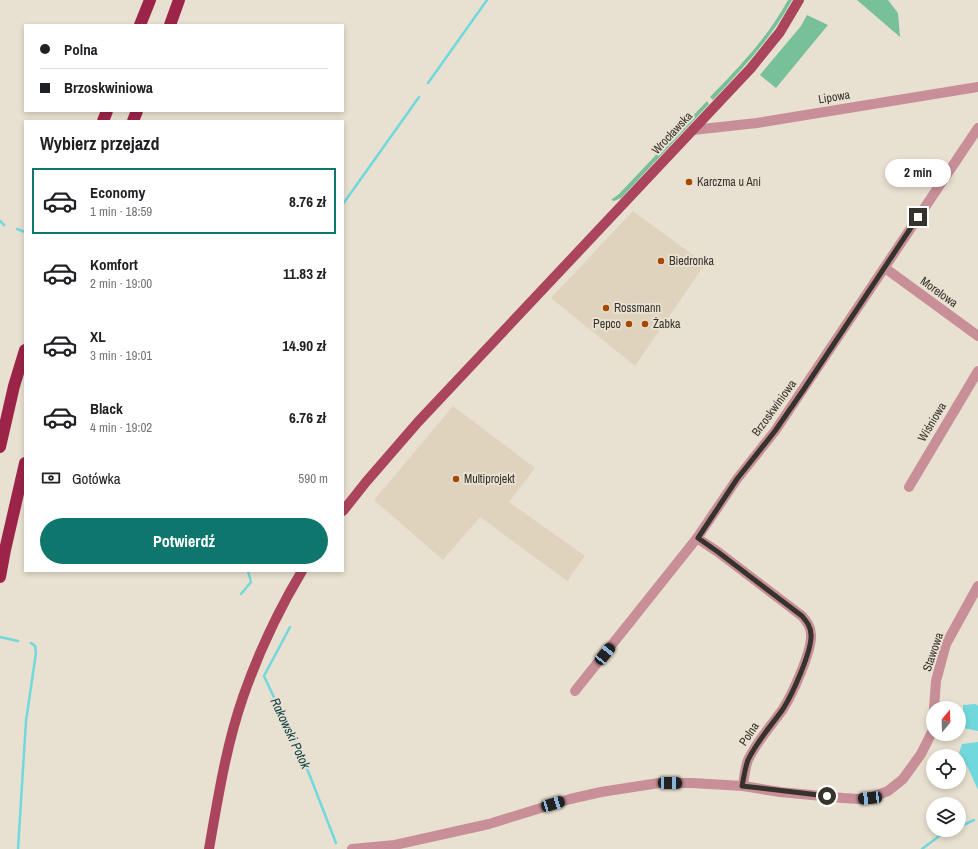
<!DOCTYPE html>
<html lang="pl">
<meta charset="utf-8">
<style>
:root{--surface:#fff;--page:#f2f2f2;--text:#202124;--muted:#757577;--line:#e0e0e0;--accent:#0f766e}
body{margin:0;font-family:"Archivo Narrow",sans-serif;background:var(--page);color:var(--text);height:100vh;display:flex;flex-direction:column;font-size:15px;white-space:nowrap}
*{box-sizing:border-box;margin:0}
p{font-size:13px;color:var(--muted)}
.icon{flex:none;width:22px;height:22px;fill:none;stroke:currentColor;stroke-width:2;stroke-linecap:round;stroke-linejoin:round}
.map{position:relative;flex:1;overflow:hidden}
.side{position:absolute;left:24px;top:120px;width:320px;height:452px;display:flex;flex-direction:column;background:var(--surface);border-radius:0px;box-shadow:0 2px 6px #0003}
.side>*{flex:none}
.guide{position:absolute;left:24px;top:24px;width:320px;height:88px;border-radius:0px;box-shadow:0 2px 6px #0003;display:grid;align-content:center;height:88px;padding:0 16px;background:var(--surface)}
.needle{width:26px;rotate:19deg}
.controls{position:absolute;left:926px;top:701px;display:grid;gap:8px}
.controls a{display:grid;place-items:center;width:40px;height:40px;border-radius:50%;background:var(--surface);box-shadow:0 2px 6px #0003;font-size:20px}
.end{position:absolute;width:18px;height:18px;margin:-9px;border:5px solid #36332d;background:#fff;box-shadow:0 0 0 2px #fff}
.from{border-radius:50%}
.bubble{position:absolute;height:28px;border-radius:14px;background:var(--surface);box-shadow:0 2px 6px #0003;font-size:13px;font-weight:800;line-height:28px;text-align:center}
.car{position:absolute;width:12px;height:24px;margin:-12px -6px;border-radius:5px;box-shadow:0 0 3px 1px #0007;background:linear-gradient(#222 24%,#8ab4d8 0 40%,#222 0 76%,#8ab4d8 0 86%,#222 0)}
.guide b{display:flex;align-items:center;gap:14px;height:38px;font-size:15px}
.guide b+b{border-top:1px solid var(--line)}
.guide i{width:10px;height:10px;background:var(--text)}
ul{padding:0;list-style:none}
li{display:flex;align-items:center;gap:12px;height:66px;margin:0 8px 6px;padding:0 8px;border:2px solid transparent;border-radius:0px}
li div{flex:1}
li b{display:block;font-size:15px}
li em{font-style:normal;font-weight:800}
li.on{border-color:var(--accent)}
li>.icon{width:36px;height:36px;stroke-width:1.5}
h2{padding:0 16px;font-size:18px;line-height:48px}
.pay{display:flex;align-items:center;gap:10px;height:44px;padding:0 16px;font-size:15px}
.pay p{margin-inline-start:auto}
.cta{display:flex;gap:8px;margin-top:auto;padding:8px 16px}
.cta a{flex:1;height:46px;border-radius:24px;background:var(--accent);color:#fff;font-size:16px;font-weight:800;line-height:46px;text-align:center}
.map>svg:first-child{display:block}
.built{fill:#e0d3bd}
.green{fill:#77c09a}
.water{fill:#71d9dd}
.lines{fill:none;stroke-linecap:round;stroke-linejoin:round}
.stream{stroke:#71d9dd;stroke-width:2.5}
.minor{stroke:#c88f98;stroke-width:10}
.major{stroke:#aa455d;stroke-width:10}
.highway{stroke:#9c2448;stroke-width:12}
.route{stroke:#36332d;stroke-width:5}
.poi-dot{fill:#a74700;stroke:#e8e0d0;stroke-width:1.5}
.labels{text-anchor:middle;stroke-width:4;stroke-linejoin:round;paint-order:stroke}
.street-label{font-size:12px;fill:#36332d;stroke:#e8e0d0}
.poi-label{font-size:12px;fill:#36332d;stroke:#e8e0d0;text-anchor:start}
.water-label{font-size:13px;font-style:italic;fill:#104143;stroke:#e8e0d0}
</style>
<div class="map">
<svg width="978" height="849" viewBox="0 0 978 849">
<rect width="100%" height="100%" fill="#e8e0d0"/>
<g class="built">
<polygon points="633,211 705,264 635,366 551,298"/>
<polygon points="453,406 535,468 509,502 585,556 567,581 480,517 443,560 374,500"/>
</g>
<g class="green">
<path d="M788 0H792C772 38 742 69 713 100L710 97C739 67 768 37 788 0Z"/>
<polygon points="857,0 888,0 898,13 900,37"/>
<polygon points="807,15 828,25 776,88 760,75 801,26"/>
<polygon points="707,101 709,104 621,198 614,201 611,200 619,194"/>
</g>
<g class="water">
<polygon points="976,704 978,706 978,731 963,728 963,705"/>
<polygon points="978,742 978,790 968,768 959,753 962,744"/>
</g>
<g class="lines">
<g class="stream">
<polyline points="428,83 487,0"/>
<polyline points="343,204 419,97"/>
<polyline points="0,221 4,225"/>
<polyline points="17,229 25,232"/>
<polyline points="241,594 251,582 248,571"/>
<polyline points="290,627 264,676 308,771 336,843"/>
<polyline points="0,637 18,641"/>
<polyline points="959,827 974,820"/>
<polyline points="18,849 26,721 36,653 35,646 31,643"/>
<polyline points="922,849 942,834 952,830"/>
</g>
<g class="minor">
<polyline points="693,130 757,123 978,87"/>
<polyline points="885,268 978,336"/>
<polyline points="909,487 978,371"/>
<path d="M697 538 718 552 802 616C807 622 811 627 811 635 812 651 792 695 783 709 771 726 757 741 748 760 745 768 744 777 743 786L780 792 843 798 859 799 870 798 888 791 903 779 921 754 933 730"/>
<polyline points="575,691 697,538 737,479 775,431 978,128"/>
<polyline points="934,708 936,681 946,644 978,586"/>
<polyline points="352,849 395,845 489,824 570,799 601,792 659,783 692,783 743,786"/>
</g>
<g class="major">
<polyline points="343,511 366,482 418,422 751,68 780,32 799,0"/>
<path d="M209 849C218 798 226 746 243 697 258 654 278 611 302 571"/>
</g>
<g class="highway">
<polyline points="140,25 150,0"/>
<polyline points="170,25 179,0"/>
<polyline points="103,121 107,111"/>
<polyline points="133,121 137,111"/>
<polyline points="0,447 14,386 25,350"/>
<polyline points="0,577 5,550 25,463"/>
</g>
</g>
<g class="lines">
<path class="route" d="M827 796 742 786C744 777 745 768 748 760 757 741 771 726 783 709 792 695 812 651 811 635 811 627 807 622 802 616L718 552 698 538 737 479 775 431 804 389 918 217"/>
</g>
<g class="poi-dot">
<circle cx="689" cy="182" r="4"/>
<circle cx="661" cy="261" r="4"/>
<circle cx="606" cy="308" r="4"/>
<circle cx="629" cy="324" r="4"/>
<circle cx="645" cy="324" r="4"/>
<circle cx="456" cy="479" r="4"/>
</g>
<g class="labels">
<g class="street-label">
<text transform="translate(834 97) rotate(-9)" y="4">Lipowa</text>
<text transform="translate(672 133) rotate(-47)" y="4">Wrocławska</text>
<text transform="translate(939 292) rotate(36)" y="4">Morelowa</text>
<text transform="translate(774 408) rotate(-54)" y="4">Brzoskwiniowa</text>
<text transform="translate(932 422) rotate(-59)" y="4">Wiśniowa</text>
<text transform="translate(933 652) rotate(-71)" y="4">Stawowa</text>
<text transform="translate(749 734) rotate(-56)" y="4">Polna</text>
</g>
<g class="poi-label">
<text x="697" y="186">Karczma u Ani</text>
<text x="669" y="265">Biedronka</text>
<text x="614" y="312">Rossmann</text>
<text x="621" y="328" text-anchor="end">Pepco</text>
<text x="653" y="328">Żabka</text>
<text x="464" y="483">Multiprojekt</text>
</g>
<g class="water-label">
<text transform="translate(291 733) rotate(65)" y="5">Rakowski Potok</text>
</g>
</g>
</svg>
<div class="controls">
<a><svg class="needle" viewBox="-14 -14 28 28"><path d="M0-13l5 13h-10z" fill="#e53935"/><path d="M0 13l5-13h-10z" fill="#757577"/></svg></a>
<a><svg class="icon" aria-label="locate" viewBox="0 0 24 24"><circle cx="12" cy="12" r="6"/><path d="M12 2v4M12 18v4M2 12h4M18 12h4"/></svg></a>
<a><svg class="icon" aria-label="layers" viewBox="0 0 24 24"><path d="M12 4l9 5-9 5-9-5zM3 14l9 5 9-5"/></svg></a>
</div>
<i class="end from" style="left:827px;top:796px"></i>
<i class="end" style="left:918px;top:217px"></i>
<div class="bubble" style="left:885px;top:159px;width:66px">2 min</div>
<i class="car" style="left:605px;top:654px;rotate:39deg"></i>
<i class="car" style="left:670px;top:783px;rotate:91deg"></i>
<i class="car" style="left:870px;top:798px;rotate:264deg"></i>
<i class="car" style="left:553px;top:804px;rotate:73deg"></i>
<div class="guide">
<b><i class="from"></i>Polna</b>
<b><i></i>Brzoskwiniowa</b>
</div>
<section class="side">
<h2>Wybierz przejazd</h2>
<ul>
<li class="on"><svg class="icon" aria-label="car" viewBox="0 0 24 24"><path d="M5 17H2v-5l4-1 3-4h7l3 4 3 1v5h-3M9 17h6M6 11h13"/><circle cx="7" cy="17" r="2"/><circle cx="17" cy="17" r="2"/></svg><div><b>Economy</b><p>1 min · 18:59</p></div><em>8.76 zł</em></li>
<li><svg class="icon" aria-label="car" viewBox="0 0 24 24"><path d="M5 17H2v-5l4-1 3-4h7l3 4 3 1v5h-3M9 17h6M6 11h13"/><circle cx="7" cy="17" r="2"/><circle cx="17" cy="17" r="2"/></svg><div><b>Komfort</b><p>2 min · 19:00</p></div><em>11.83 zł</em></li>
<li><svg class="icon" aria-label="car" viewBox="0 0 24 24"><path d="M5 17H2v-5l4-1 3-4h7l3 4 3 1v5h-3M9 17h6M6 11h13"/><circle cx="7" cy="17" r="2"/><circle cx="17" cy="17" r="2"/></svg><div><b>XL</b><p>3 min · 19:01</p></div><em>14.90 zł</em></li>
<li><svg class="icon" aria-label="car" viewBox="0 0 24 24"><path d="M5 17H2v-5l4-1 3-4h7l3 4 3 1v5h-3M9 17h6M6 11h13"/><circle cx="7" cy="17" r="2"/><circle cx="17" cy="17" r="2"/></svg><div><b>Black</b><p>4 min · 19:02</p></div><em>6.76 zł</em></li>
</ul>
<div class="pay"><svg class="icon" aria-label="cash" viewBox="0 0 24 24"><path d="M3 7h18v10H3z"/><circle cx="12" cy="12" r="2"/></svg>Gotówka<p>590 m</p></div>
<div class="cta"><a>Potwierdź</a></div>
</section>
</div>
